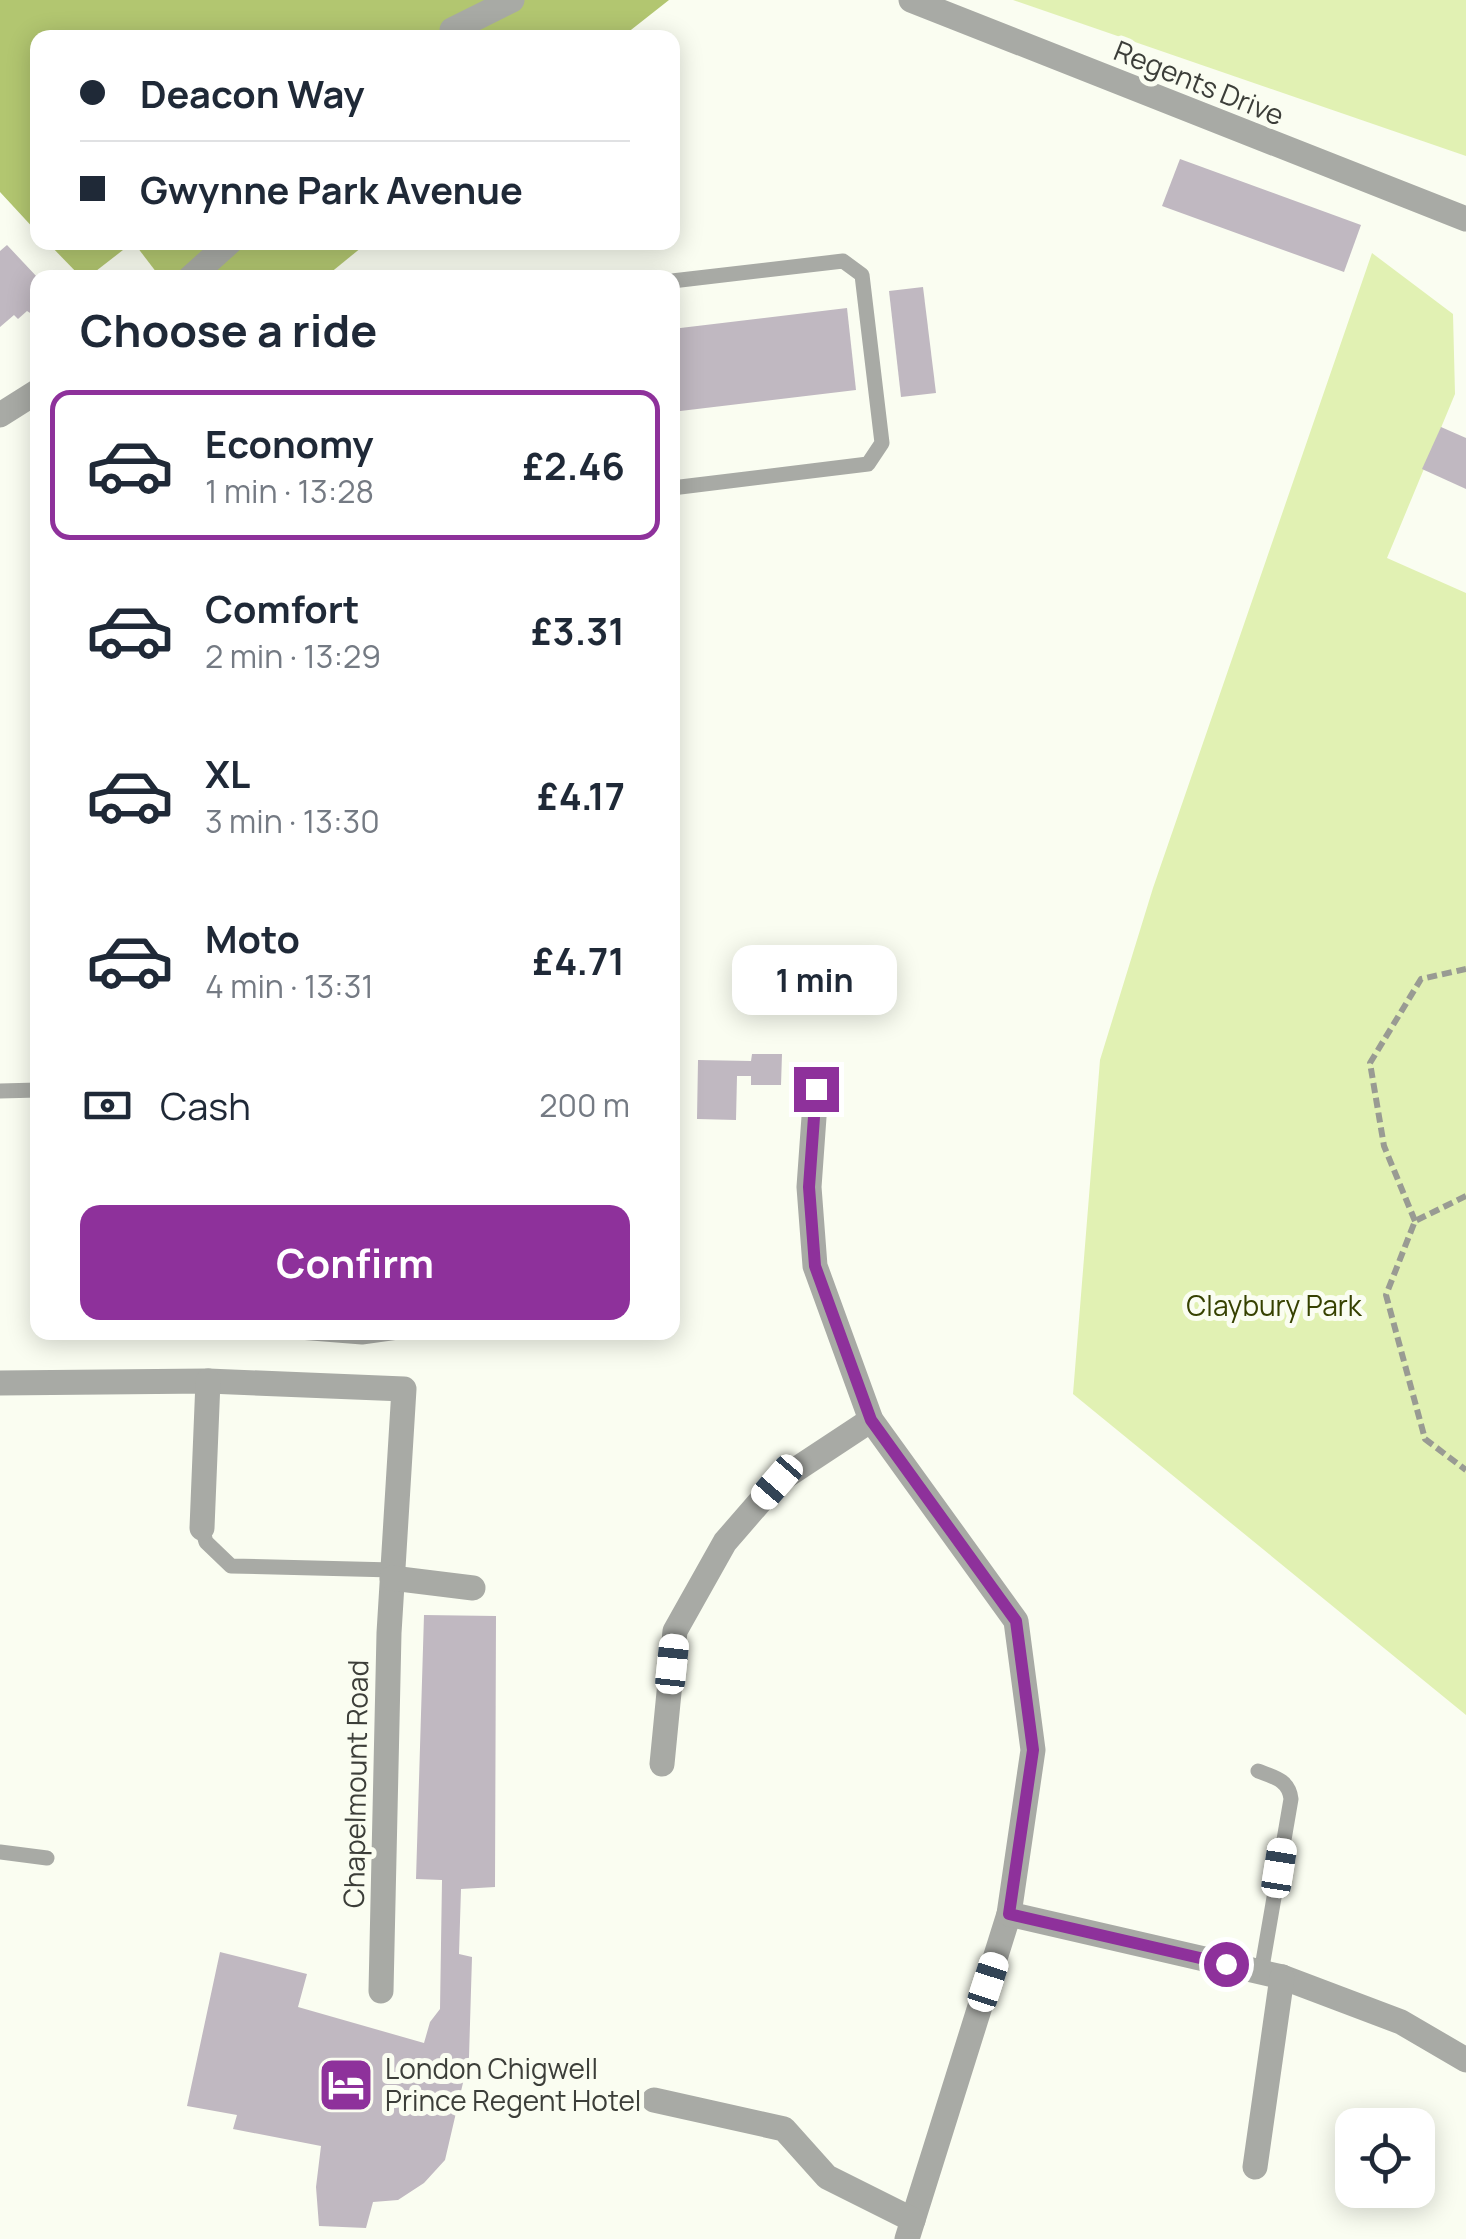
<!DOCTYPE html>
<meta charset="utf-8">
<style>
:root{--surface:#fff;--page:#f2f2f3;--text:#1f2937;--muted:#747a83;--line:#e0e1e3;--accent:#8e319b}
body{margin:0;font-family:Manrope,sans-serif;background:var(--page);color:var(--text);height:100vh;display:flex;flex-direction:column;font-size:38px;white-space:nowrap}
*{box-sizing:border-box;margin:0}
p{font-size:32px;color:var(--muted)}
.icon{flex:none;width:55px;height:55px;fill:none;stroke:currentColor;stroke-width:2;stroke-linecap:round;stroke-linejoin:round}
.map{position:relative;flex:1;overflow:hidden}
.sheet{position:absolute;left:30px;top:270px;width:650px;height:1070px;display:flex;flex-direction:column;background:var(--surface);border-radius:20px;box-shadow:0 5px 25px #0003}
.sheet>*{flex:none}
.hud{position:absolute;left:30px;top:30px;width:650px;height:220px;border-radius:20px;box-shadow:0 5px 25px #0003;display:grid;align-content:center;height:220px;padding:0 50px;background:var(--surface)}
.fabs{position:absolute;left:1335px;top:2108px;display:grid;gap:20px}
.fabs a{display:grid;place-items:center;width:100px;height:100px;border-radius:20px;background:var(--surface);box-shadow:0 5px 25px #0003;font-size:50px}
.end{position:absolute;width:45px;height:45px;margin:-22px;border:12px solid #8e319b;background:#fff;box-shadow:0 0 0 5px #fff}
.from{border-radius:50%}
.bubble{position:absolute;height:70px;border-radius:20px;background:var(--surface);box-shadow:0 5px 25px #0003;font-size:32px;font-weight:700;line-height:70px;text-align:center}
.car{position:absolute;width:30px;height:60px;margin:-30px -15px;border-radius:12px;box-shadow:0 0 8px 2px #0007;background:linear-gradient(#fff 24%,#345 0 40%,#fff 0 76%,#345 0 86%,#fff 0)}
.hud b{display:flex;align-items:center;gap:35px;height:95px;font-size:38px}
.hud b+b{border-top:2px solid var(--line)}
.hud i{width:25px;height:25px;background:var(--text)}
ul{padding:0;list-style:none}
li{display:flex;align-items:center;gap:30px;height:150px;margin:0 20px 15px;padding:0 30px;border:5px solid transparent;border-radius:20px}
li div{flex:1}
li b{display:block;font-size:38px}
li em{font-style:normal;font-weight:700}
li.on{border-color:var(--accent)}
li>.icon{width:90px;height:90px;stroke-width:1.5}
h2{padding:0 50px;font-size:45px;line-height:120px}
.pay{display:flex;align-items:center;gap:25px;height:110px;padding:0 50px;font-size:38px}
.pay p{margin-inline-start:auto}
.primary-button{display:flex;gap:20px;margin-top:auto;padding:20px 50px}
.primary-button a{flex:1;height:115px;border-radius:20px;background:var(--accent);color:#fff;font-size:40px;font-weight:700;line-height:115px;text-align:center}
.map>svg:first-child{display:block}
.green{fill:#e1f1b3}
.forest{fill:#b2c670}
.building{fill:#c0b8c1}
.lines{fill:none;stroke-linecap:round;stroke-linejoin:round}
.path{stroke:#999b93;stroke-width:6;stroke-dasharray:10 5;stroke-linecap:butt}
.service{stroke:#a8aaa5;stroke-width:15}
.minor{stroke:#a8aaa5;stroke-width:25}
.route{stroke:#8e319b;stroke-width:12}
.labels{text-anchor:middle;stroke-width:10;stroke-linejoin:round;paint-order:stroke}
.street-label{font-size:28px;fill:#3c3e39;stroke:#fafdf1}
.park-label{font-size:28px;fill:#364100;stroke:#fafdf1}
.poi-label{font-size:28px;fill:#3c3e39;stroke:#fafdf1;text-anchor:start}
</style>
<div class="map">
<svg width="1466" height="2239" viewBox="0 0 1466 2239">
<rect width="100%" height="100%" fill="#fafdf1"/>
<g class="green">
<polygon points="1013,0 1466,0 1466,156"/>
<polygon points="1372,253 1453,314 1455,394 1387,558 1466,593 1466,1715 1073,1394 1100,1060 1153,888"/>
</g>
<g class="forest">
<polygon points="0,0 669,0 622,37 38,38 37,232 0,192"/>
<polygon points="48,243 132,243 87,278 81,277"/>
<polygon points="134,243 367,243 324,278 160,277"/>
</g>
<g class="building">
<polygon points="1180,159 1361,225 1344,272 1162,206"/>
<polygon points="7,245 38,278 38,318 27,311 18,319 14,315 0,327 0,251"/>
<polygon points="923,287 936,393 901,397 889,291"/>
<polygon points="847,308 856,390 672,412 672,329"/>
<polygon points="1441,427 1466,438 1466,489 1422,469"/>
<polygon points="752,1054 782,1054 781,1085 751,1085 751,1076 737,1076 736,1120 697,1119 698,1060 751,1061"/>
<polygon points="424,1615 496,1616 495,1887 461,1889 459,1954 472,1957 469,2057 445,2160 424,2183 398,2200 373,2202 366,2228 319,2226 316,2187 321,2146 233,2129 237,2115 187,2106 220,1952 307,1974 298,2007 424,2043 430,2022 440,2009 442,1880 416,1879"/>
</g>
<g class="lines">
<g class="path">
<polyline points="1466,1196 1415,1221 1386,1295 1425,1439 1466,1470"/>
<polyline points="1415,1221 1384,1146 1370,1063 1421,979 1466,969"/>
</g>
<g class="service">
<polyline points="672,281 843,261 862,275 882,443 868,464 672,488"/>
<polyline points="0,1091 38,1090"/>
<polyline points="299,1332 362,1337 398,1332"/>
<polyline points="202,1528 206,1542 231,1566 393,1570"/>
<path d="M1258 1771C1274 1777 1289 1780 1291 1799L1261 1973"/>
<polyline points="0,1852 47,1858"/>
</g>
<g class="minor">
<polyline points="911,0 1466,219"/>
<polyline points="452,30 512,0"/>
<polyline points="190,278 230,242"/>
<polyline points="0,415 38,391"/>
<polyline points="816,1089 809,1187 815,1266 871,1420 1016,1621 1033,1750 1009,1914 907,2239"/>
<polyline points="0,1383 208,1381 404,1389 389,1633 381,1991"/>
<polyline points="202,1528 208,1381"/>
<polyline points="392,1578 473,1588"/>
<polyline points="662,1764 675,1631 725,1542 777,1482 871,1420"/>
<polyline points="1009,1914 1282,1977 1401,2022 1466,2060"/>
<polyline points="654,2100 784,2129 827,2177 913,2220"/>
<polyline points="1255,2167 1282,1977"/>
</g>
</g>
<g class="lines">
<polyline class="route" points="816,1089 809,1187 815,1266 871,1420 1016,1621 1033,1750 1009,1914 1226,1964"/>
</g>
<defs>
<g id="hotel-square" transform="scale(2.875)"><rect x="-9" y="-9" width="18" height="18" rx="4" fill="#8e319b" stroke="#fafdf1"/><path d="M-6-4.5h1.5V1H6V5H4.5V3h-9V5H-6ZM-4 0a1.8 1.8 0 1 1 3.6 0ZM.5 0V-2.5h3Q6-2.5 6 0Z" fill="#fff"/></g>
</defs>
<g fill-rule="evenodd">
<use href="#hotel-square" x="346" y="2085"/>
</g>
<g class="labels">
<g class="street-label">
<text transform="translate(1199 83) rotate(22)" y="10">Regents Drive</text>
<text transform="translate(356 1784) rotate(-89)" y="10">Chapelmount Road</text>
</g>
<g class="park-label">
<text x="1274" y="1316">Claybury Park</text>
</g>
<g class="poi-label">
<text x="385" y="2079">London Chigwell<tspan x="385" dy="32">Prince Regent Hotel</tspan></text>
</g>
</g>
</svg>
<div class="fabs">
<a><svg class="icon" aria-label="locate" viewBox="0 0 24 24"><circle cx="12" cy="12" r="6"/><path d="M12 2v4M12 18v4M2 12h4M18 12h4"/></svg></a>
</div>
<i class="end from" style="left:1226px;top:1964px"></i>
<i class="end" style="left:816px;top:1089px"></i>
<div class="bubble" style="left:732px;top:945px;width:165px">1 min</div>
<i class="car" style="left:777px;top:1482px;rotate:221deg"></i>
<i class="car" style="left:672px;top:1664px;rotate:6deg"></i>
<i class="car" style="left:1279px;top:1868px;rotate:9deg"></i>
<i class="car" style="left:988px;top:1982px;rotate:18deg"></i>
<div class="hud">
<b><i class="from"></i>Deacon Way</b>
<b><i></i>Gwynne Park Avenue</b>
</div>
<section class="sheet">
<h2>Choose a ride</h2>
<ul>
<li class="on"><svg class="icon" aria-label="car" viewBox="0 0 24 24"><path d="M5 17H2v-5l4-1 3-4h7l3 4 3 1v5h-3M9 17h6M6 11h13"/><circle cx="7" cy="17" r="2"/><circle cx="17" cy="17" r="2"/></svg><div><b>Economy</b><p>1 min · 13:28</p></div><em>£2.46</em></li>
<li><svg class="icon" aria-label="car" viewBox="0 0 24 24"><path d="M5 17H2v-5l4-1 3-4h7l3 4 3 1v5h-3M9 17h6M6 11h13"/><circle cx="7" cy="17" r="2"/><circle cx="17" cy="17" r="2"/></svg><div><b>Comfort</b><p>2 min · 13:29</p></div><em>£3.31</em></li>
<li><svg class="icon" aria-label="car" viewBox="0 0 24 24"><path d="M5 17H2v-5l4-1 3-4h7l3 4 3 1v5h-3M9 17h6M6 11h13"/><circle cx="7" cy="17" r="2"/><circle cx="17" cy="17" r="2"/></svg><div><b>XL</b><p>3 min · 13:30</p></div><em>£4.17</em></li>
<li><svg class="icon" aria-label="car" viewBox="0 0 24 24"><path d="M5 17H2v-5l4-1 3-4h7l3 4 3 1v5h-3M9 17h6M6 11h13"/><circle cx="7" cy="17" r="2"/><circle cx="17" cy="17" r="2"/></svg><div><b>Moto</b><p>4 min · 13:31</p></div><em>£4.71</em></li>
</ul>
<div class="pay"><svg class="icon" aria-label="cash" viewBox="0 0 24 24"><path d="M3 7h18v10H3z"/><circle cx="12" cy="12" r="2"/></svg>Cash<p>200 m</p></div>
<div class="primary-button"><a>Confirm</a></div>
</section>
</div>
